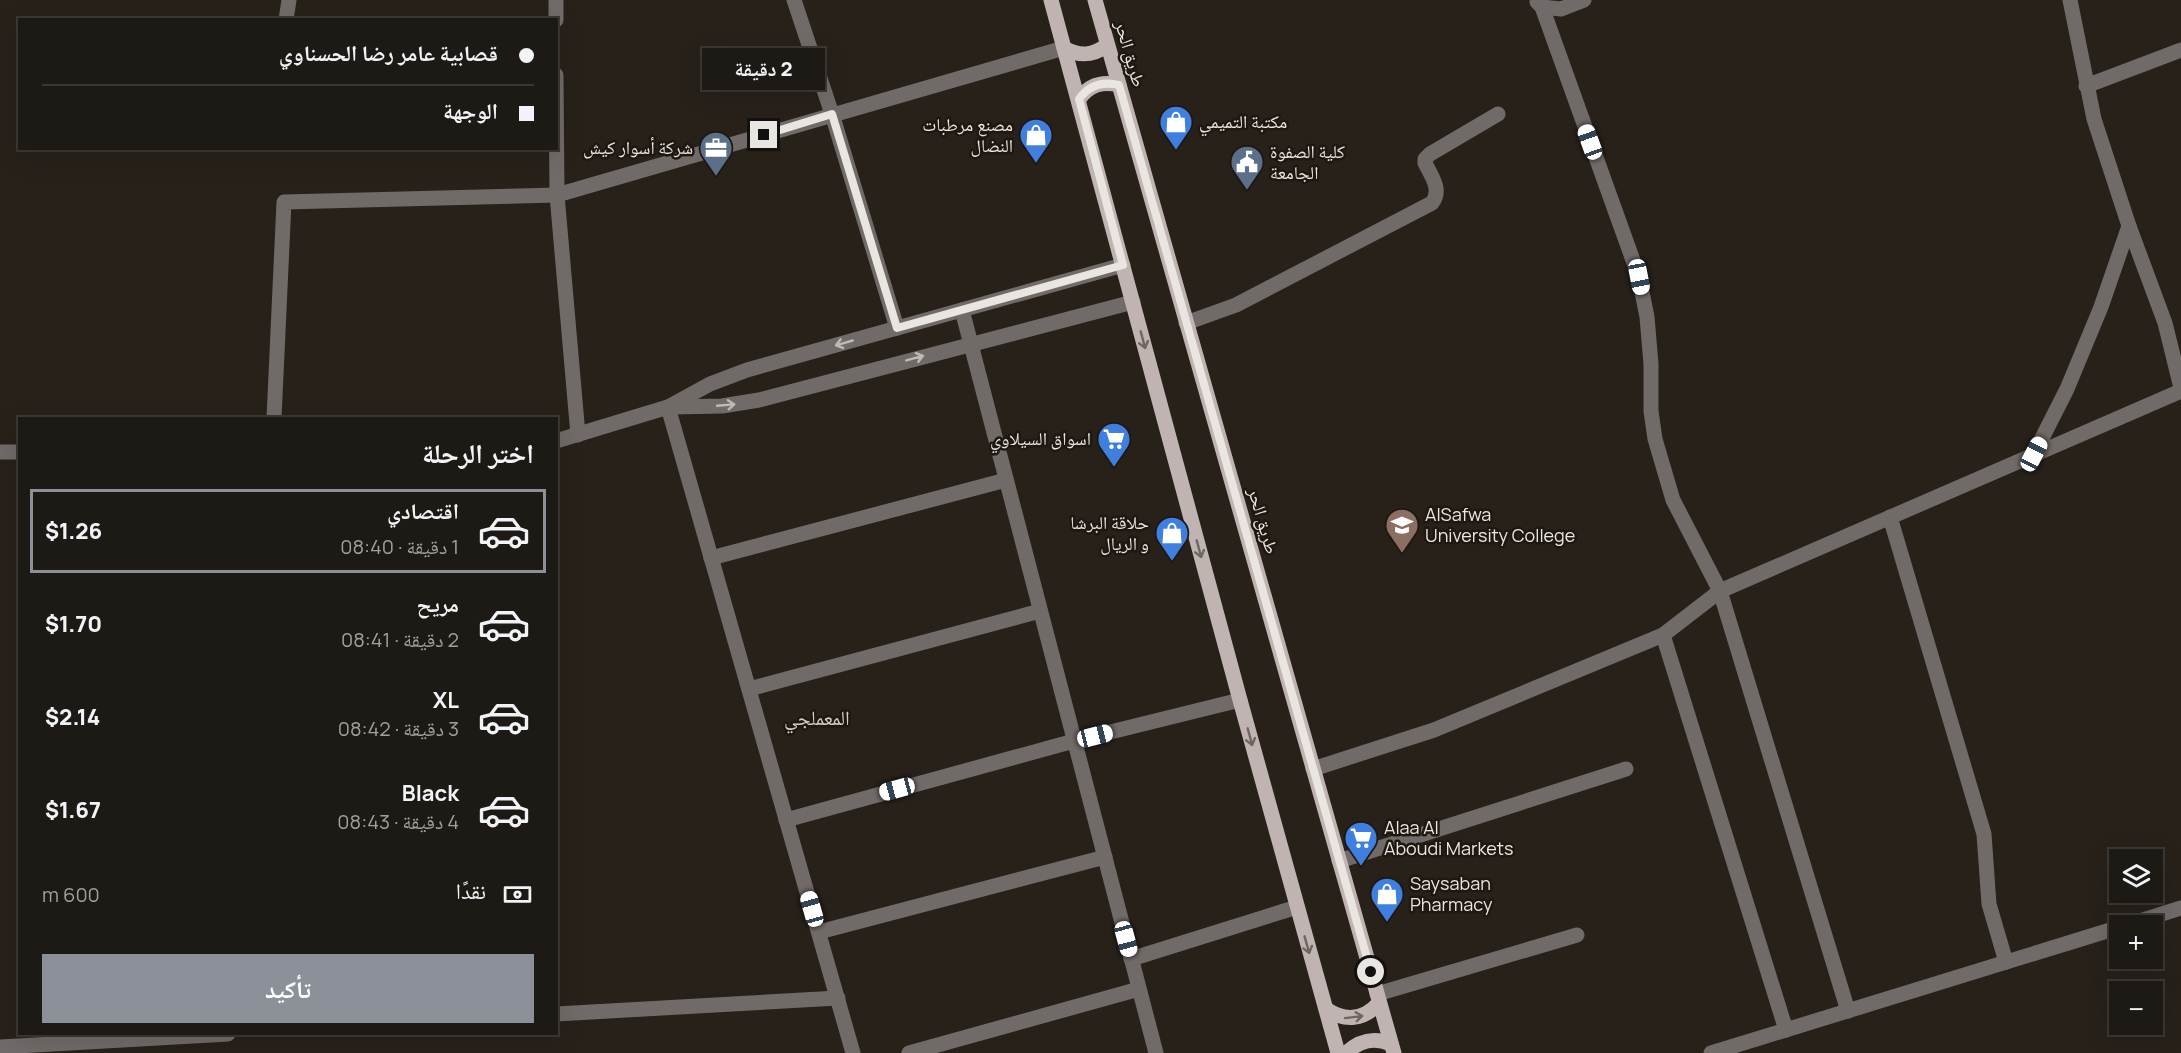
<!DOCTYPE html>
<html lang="ar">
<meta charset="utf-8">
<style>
:root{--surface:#1d1914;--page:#2a2622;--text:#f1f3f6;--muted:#a0a0a0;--line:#3b3834;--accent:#8c9099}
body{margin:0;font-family:Manrope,"Noto Naskh Arabic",sans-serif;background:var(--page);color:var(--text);direction:rtl;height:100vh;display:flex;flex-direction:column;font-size:22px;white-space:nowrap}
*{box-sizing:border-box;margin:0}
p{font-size:20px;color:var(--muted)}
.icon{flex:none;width:33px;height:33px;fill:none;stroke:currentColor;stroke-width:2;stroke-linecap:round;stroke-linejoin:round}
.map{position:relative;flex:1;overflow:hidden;direction:ltr}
.side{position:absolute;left:18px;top:417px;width:540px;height:618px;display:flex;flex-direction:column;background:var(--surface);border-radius:0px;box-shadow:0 6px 24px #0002,0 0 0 2px var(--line);direction:rtl}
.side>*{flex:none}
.guide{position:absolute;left:18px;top:18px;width:540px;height:132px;border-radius:0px;box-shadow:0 6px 24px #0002,0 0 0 2px var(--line);direction:rtl;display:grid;align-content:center;height:132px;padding:0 24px;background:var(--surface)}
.buttons{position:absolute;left:2109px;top:849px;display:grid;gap:12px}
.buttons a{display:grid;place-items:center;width:54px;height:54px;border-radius:0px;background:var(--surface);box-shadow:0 6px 24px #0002,0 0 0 2px var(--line);font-size:30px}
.end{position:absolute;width:27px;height:27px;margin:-14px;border:8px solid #e9e5e0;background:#111;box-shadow:0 0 0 3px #111}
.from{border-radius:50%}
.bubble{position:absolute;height:42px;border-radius:0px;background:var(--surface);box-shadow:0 6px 24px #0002,0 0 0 2px var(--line);font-size:20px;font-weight:800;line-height:42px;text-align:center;direction:rtl}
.car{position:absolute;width:18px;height:36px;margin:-18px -9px;border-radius:8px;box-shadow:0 0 4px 2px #0007;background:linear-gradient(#fff 24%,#345 0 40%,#fff 0 76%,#345 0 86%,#fff 0)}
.guide b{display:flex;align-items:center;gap:21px;height:57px;font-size:22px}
.guide b+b{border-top:2px solid var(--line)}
.guide i{width:15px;height:15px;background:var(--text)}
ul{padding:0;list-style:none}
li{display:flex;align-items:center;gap:18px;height:84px;margin:0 12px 9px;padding:0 12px;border:3px solid transparent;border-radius:0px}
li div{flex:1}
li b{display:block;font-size:22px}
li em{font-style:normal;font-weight:800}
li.selected{border-color:var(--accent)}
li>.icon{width:54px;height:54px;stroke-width:1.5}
h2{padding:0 24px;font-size:27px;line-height:72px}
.pay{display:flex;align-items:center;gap:15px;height:66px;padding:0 24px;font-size:22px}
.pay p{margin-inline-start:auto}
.cta{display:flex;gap:12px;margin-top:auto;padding:12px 24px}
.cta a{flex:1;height:69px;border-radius:0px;background:var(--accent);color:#fff;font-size:24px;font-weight:800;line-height:69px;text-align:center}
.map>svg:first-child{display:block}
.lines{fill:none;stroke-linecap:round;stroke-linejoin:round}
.minor{stroke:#706b69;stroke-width:15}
.major{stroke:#bfb4b1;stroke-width:15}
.oneway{stroke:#6e6661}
.oneway2{stroke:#bfbab6}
.route{stroke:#e9e5e0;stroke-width:8}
.labels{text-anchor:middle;stroke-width:5;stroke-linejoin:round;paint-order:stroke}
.street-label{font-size:18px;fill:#e9e5e0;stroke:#1e1811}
.poi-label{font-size:18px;fill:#e9e5e0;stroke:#1e1811;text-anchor:start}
.neighbourhood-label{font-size:20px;fill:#d7cfc5;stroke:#1e1811}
</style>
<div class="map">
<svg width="2181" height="1053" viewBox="0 0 2181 1053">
<rect width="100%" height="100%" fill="#27211a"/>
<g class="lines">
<g class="minor">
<polyline points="556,0 556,20"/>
<polyline points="794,0 832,114 897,328"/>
<polyline points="2070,0 2094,119 2129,226 2165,323 2181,388"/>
<polyline points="1537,2 1542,7 1561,9 1584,0"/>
<polyline points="1542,7 1639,277 1647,317 1651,364 1651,411 1655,439 1673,500 1720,591 1848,1011"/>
<polyline points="286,20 289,0"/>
<polyline points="556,75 557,195 578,435"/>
<polyline points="2086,86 2181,50"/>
<polyline points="962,310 1156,1053"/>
<path d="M1186 323 1236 305 1432 203C1442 190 1432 177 1425 163V159L1430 154 1498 114"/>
<polyline points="668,407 853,1053"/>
<polyline points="671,407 722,406 759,400 1133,302"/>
<polyline points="274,418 284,202 557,195 1064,48"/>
<polyline points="556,441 668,407 710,384 747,370 1123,265"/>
<polyline points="0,452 20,452"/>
<polyline points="2034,454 2067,389 2101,307 2129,226"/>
<polyline points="1890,517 1984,834 1989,904 2006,962"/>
<polyline points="711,558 1006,480"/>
<polyline points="1663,635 1786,1030"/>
<polyline points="749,689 1040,611"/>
<polyline points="1313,769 1434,730 1663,635 1720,591 2181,391"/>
<polyline points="786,820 1074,741 1240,700"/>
<polyline points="1339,861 1626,769"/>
<polyline points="2124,926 2181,908"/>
<polyline points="819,932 1105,857"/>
<polyline points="1131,959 1297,907"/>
<polyline points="1377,994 1577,935"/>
<polyline points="556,1014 838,998"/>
<polyline points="0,1047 228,1034"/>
<polyline points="909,1053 1139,989"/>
<polyline points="1711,1053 2120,927"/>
</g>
<g class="major">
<polyline points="1051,0 1240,700 1338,1053"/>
<polyline points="1095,0 1394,1053"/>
<path d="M1064 48C1080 57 1093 56 1107 45"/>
<path d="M1079 99C1089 85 1102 81 1119 85"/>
<path d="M1326 1009C1345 1022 1364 1020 1379 1003"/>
<path d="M1346 1053C1360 1040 1374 1037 1391 1044"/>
</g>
</g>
<defs><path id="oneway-shaft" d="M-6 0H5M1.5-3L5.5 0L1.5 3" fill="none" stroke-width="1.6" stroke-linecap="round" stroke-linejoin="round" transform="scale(1.5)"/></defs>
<g class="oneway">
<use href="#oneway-shaft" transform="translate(1143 340) rotate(75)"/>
<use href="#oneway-shaft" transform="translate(1199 549) rotate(75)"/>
<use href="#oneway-shaft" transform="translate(1250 737) rotate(75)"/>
<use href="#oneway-shaft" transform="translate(1307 945) rotate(74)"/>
<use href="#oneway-shaft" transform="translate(1354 1017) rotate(-7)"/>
</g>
<g class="oneway2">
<use href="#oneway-shaft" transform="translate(844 343) rotate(164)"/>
<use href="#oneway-shaft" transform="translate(915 358) rotate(-15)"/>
<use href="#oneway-shaft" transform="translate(726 405) rotate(-5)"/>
</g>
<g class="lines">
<path class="route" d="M764 135 832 114 897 328 1123 265 1079 99C1089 85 1102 81 1119 85L1371 972"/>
</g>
<defs>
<g id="shop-pin" transform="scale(1.725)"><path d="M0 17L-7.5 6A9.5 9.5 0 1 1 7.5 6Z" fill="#3f7fe0" stroke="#1e1811"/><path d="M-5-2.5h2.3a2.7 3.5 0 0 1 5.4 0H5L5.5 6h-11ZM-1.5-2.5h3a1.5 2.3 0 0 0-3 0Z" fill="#fff"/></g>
<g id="office-pin" transform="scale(1.725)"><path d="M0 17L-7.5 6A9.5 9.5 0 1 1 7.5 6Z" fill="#5c6f8a" stroke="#1e1811"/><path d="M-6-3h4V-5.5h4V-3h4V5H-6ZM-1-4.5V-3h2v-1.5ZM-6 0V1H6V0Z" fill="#fff"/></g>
<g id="civic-pin" transform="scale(1.725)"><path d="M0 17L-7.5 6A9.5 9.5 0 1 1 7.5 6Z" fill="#5c6f8a" stroke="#1e1811"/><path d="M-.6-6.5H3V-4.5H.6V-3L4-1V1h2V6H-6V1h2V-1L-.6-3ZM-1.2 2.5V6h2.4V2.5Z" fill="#fff"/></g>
<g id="supermarket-pin" transform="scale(1.725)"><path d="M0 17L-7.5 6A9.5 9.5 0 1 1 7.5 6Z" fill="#3f7fe0" stroke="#1e1811"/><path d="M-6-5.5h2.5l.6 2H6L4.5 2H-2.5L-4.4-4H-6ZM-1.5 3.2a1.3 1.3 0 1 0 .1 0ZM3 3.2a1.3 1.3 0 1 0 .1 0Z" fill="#fff"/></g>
<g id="university-pin" transform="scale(1.725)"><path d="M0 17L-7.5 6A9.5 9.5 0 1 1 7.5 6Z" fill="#8d6e63" stroke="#1e1811"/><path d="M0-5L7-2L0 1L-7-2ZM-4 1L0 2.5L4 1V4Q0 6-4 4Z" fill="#fff"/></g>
</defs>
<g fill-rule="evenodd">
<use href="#shop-pin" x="1176" y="122"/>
<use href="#shop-pin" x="1036" y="135"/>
<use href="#office-pin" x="716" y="148"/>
<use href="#civic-pin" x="1247" y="162"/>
<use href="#supermarket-pin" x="1114" y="439"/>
<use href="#university-pin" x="1402" y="525"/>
<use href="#shop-pin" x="1172" y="533"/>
<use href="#supermarket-pin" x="1361" y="838"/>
<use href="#shop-pin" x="1387" y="894"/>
</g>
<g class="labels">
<g class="street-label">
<text transform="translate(1130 54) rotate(74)" y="6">طريق الحر</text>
<text transform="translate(1263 521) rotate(74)" y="6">طريق الحر</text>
</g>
<g class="poi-label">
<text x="1199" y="128">مكتبة التميمي</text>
<text x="1013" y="131" text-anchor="end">مصنع مرطبات<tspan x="1013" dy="21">النضال</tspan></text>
<text x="693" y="154" text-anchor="end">شركة أسوار كيش</text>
<text x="1270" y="158">كلية الصفوة<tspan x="1270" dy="21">الجامعة</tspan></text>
<text x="1091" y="445" text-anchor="end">اسواق السيلاوي</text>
<text x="1425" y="521">AlSafwa<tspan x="1425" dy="21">University College</tspan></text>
<text x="1149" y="529" text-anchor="end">حلاقة البرشا<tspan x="1149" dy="21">و الريال</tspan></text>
<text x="1384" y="834">Alaa Al<tspan x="1384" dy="21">Aboudi Markets</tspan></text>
<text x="1410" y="890">Saysaban<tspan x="1410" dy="21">Pharmacy</tspan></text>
</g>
<g class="neighbourhood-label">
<text x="817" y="725">المعملجي</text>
</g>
</g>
</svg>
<div class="buttons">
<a><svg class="icon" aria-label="layers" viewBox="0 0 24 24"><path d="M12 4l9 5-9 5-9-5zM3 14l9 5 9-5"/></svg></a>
<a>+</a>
<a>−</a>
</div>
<i class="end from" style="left:1371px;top:972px"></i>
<i class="end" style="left:764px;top:135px"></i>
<div class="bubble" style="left:702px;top:48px;width:123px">2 دقيقة</div>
<i class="car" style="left:1590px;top:142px;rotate:340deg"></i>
<i class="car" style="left:1639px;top:277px;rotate:169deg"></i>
<i class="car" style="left:2034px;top:454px;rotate:27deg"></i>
<i class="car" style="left:1095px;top:736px;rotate:76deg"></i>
<i class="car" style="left:897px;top:789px;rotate:255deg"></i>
<i class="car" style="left:812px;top:909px;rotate:344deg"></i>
<i class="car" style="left:1126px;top:939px;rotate:165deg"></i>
<div class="guide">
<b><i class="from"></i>قصابية عامر رضا الحسناوي</b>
<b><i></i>الوجهة</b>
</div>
<section class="side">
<h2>اختر الرحلة</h2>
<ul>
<li class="selected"><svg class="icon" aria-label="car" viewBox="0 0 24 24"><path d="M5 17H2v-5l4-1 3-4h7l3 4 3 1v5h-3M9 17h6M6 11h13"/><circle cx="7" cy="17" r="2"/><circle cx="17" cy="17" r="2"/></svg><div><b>اقتصادي</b><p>1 دقيقة · 08:40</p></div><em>$1.26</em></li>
<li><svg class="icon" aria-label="car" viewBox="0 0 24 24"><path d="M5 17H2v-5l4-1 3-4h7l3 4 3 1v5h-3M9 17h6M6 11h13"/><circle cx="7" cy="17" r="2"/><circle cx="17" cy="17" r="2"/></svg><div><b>مريح</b><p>2 دقيقة · 08:41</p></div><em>$1.70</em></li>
<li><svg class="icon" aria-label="car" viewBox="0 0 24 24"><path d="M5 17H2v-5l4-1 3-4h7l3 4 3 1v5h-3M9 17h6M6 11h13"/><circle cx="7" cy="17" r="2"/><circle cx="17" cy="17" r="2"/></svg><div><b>XL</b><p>3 دقيقة · 08:42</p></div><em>$2.14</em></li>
<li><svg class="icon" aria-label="car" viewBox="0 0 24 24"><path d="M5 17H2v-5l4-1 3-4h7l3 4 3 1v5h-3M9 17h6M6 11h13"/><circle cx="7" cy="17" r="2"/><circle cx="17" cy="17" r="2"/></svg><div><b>Black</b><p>4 دقيقة · 08:43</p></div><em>$1.67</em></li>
</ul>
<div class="pay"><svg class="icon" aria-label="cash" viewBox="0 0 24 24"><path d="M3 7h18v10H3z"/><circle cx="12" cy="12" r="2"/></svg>نقدًا<p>600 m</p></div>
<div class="cta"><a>تأكيد</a></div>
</section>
</div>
